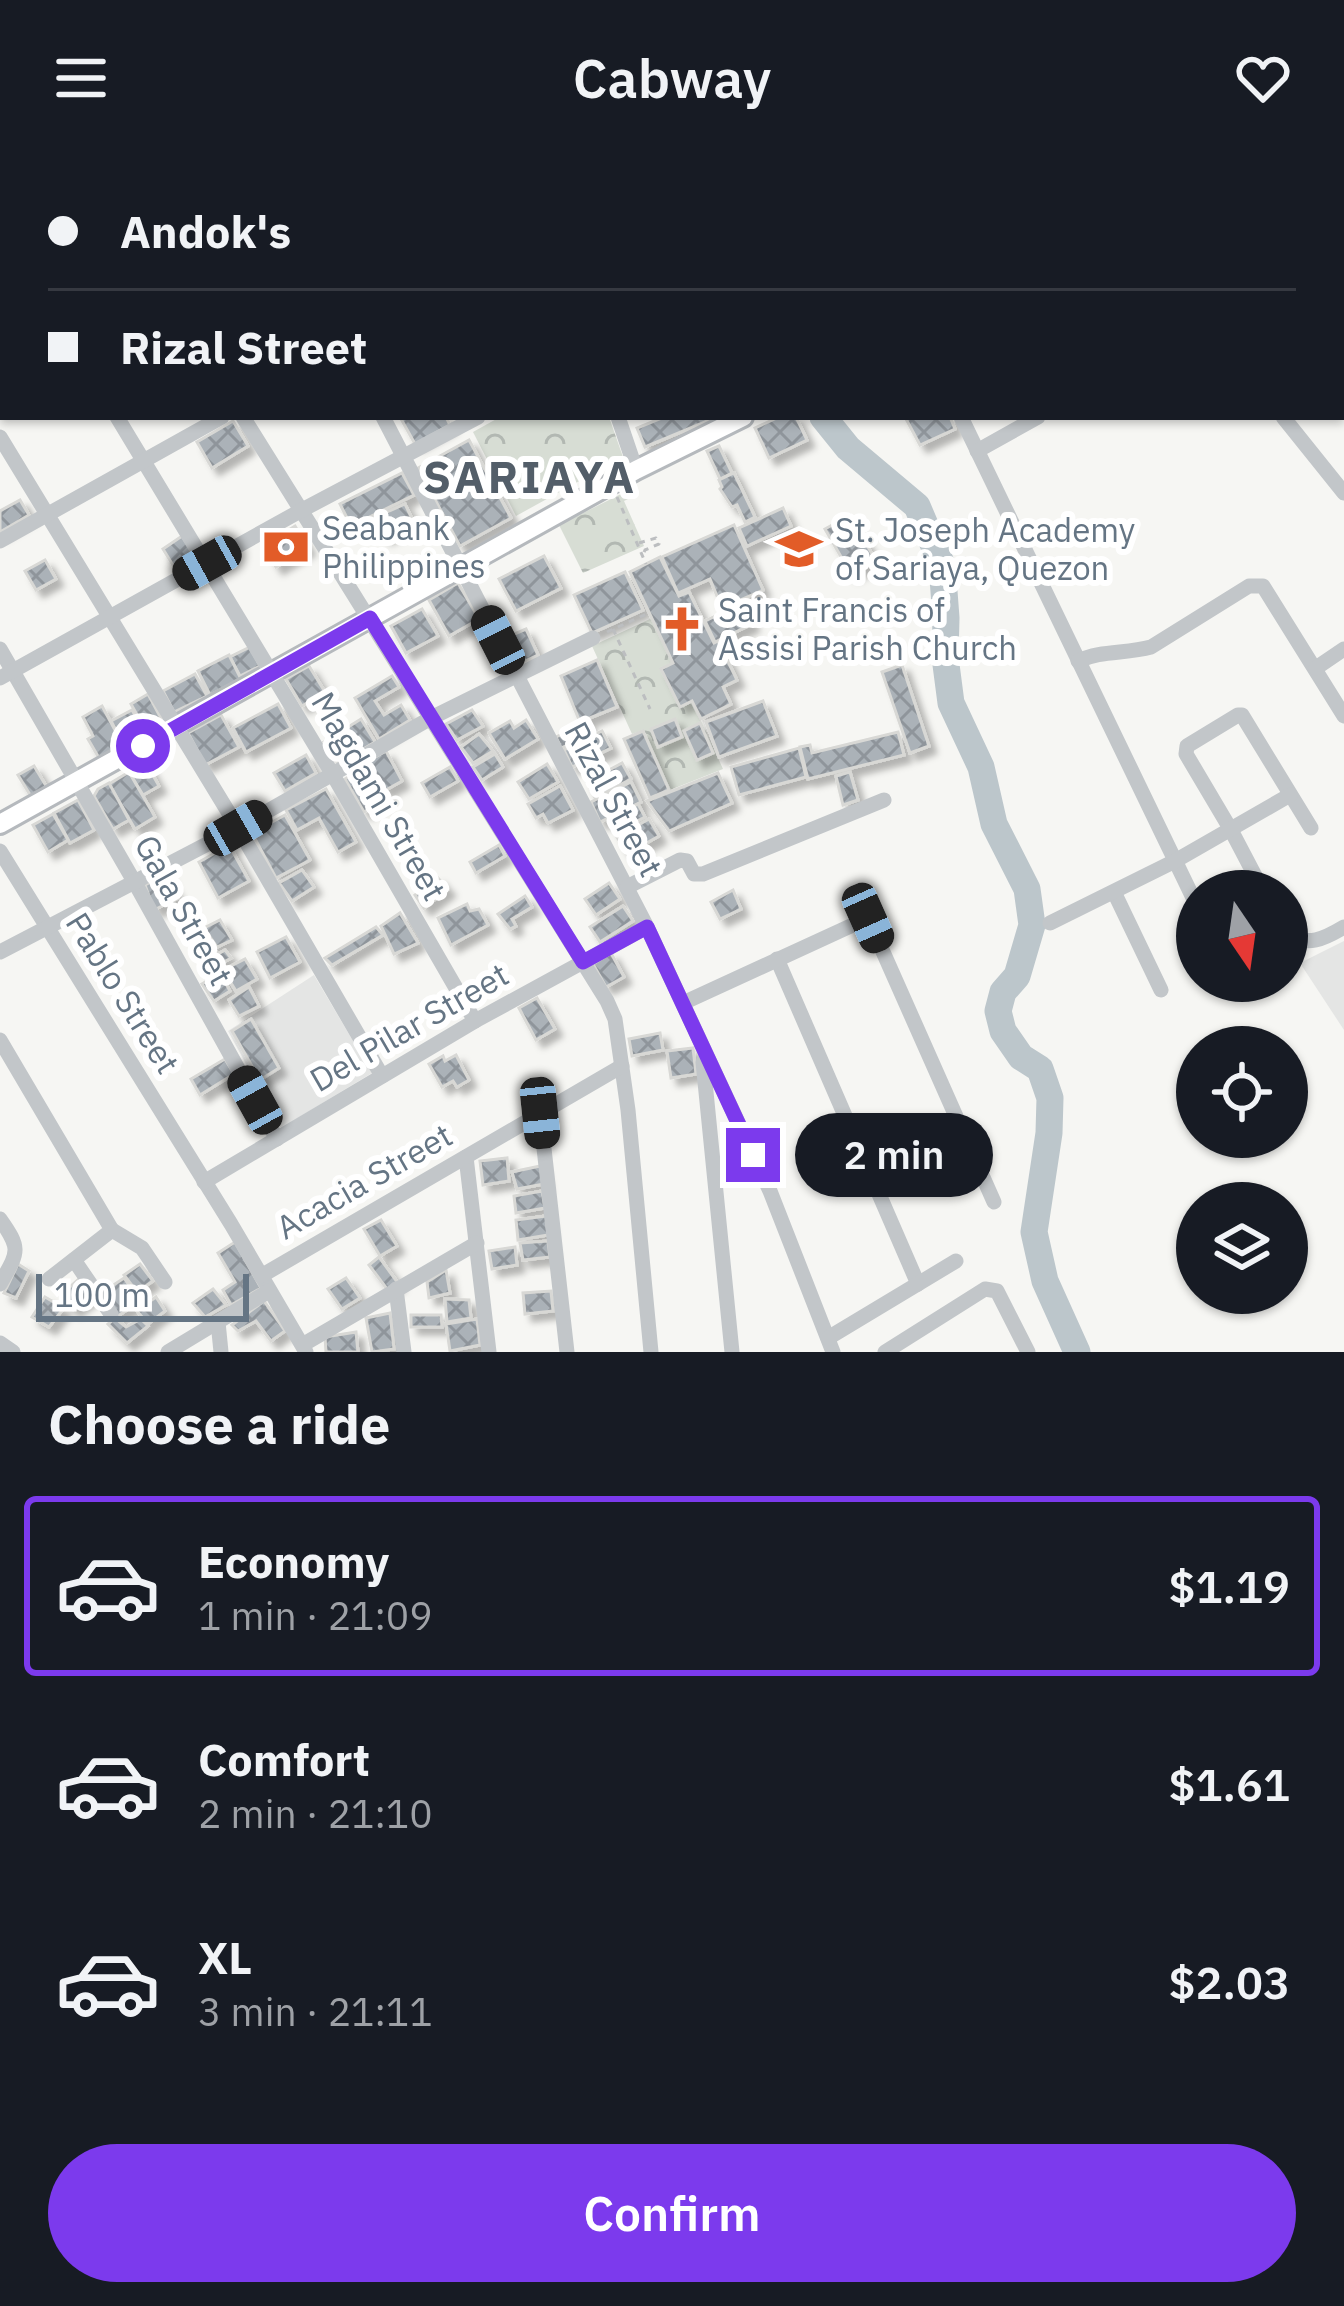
<!DOCTYPE html>
<meta charset="utf-8">
<style>
:root{--surface:#171b24;--page:#242831;--text:#f1f3f6;--muted:#9ea1a6;--line:#363941;--accent:#7c3aed}
body{margin:0;font-family:"IBM Plex Sans",sans-serif;background:var(--page);color:var(--text);height:100vh;display:flex;flex-direction:column;font-size:45px;white-space:nowrap}
*{box-sizing:border-box;margin:0}
p{font-size:39px;color:var(--muted)}
.icon{flex:none;width:66px;height:66px;fill:none;stroke:currentColor;stroke-width:2;stroke-linecap:round;stroke-linejoin:round}
.map{position:relative;height:1196px;overflow:hidden}
.details{display:flex;flex-direction:column;background:var(--surface);flex:1}
.details>*{flex:none}
.hud{position:absolute;left:0px;top:0px;width:1344px;height:264px;box-shadow:0 3px 9px #0004;display:grid;align-content:center;height:264px;padding:0 48px;background:var(--surface)}
.needle{width:78px;rotate:167deg}
.fabs{position:absolute;left:1176px;top:714px;display:grid;gap:24px}
.fabs a{display:grid;place-items:center;width:132px;height:132px;border-radius:50%;background:var(--surface);box-shadow:0 3px 9px #0004;font-size:60px}
.scale{position:absolute;left:36px;bottom:30px;width:213px;box-sizing:border-box;padding-left:12px;border:6px solid #657584;border-top:0;font-size:33px;line-height:42px;white-space:nowrap;color:#657584;-webkit-text-stroke:9px #fff;paint-order:stroke}
.end{position:absolute;width:54px;height:54px;margin:-27px;border:15px solid #7c3aed;background:#fff;box-shadow:0 0 0 6px #fff}
.from{border-radius:50%}
.bubble{position:absolute;height:84px;border-radius:42px;background:var(--surface);box-shadow:0 3px 9px #0004;font-size:39px;font-weight:600;line-height:84px;text-align:center}
.car{position:absolute;width:36px;height:72px;margin:-36px -18px;border-radius:15px;box-shadow:0 0 9px 3px #0007;background:linear-gradient(#222 24%,#8ab4d8 0 40%,#222 0 76%,#8ab4d8 0 86%,#222 0)}
.hud b{display:flex;align-items:center;gap:42px;height:114px;font-size:45px}
.hud b+b{border-top:3px solid var(--line)}
.hud i{width:30px;height:30px;background:var(--text)}
ul{padding:0;list-style:none}
li{display:flex;align-items:center;gap:36px;height:180px;margin:0 24px 18px;padding:0 24px;border:6px solid transparent;border-radius:12px}
li div{flex:1}
li b{display:block;font-size:45px}
li em{font-style:normal;font-weight:600}
li.on{border-color:var(--accent)}
li>.icon{width:108px;height:108px;stroke-width:1.5}
h2{padding:0 48px;font-size:54px;line-height:144px}
.primary-button{display:flex;gap:24px;margin-top:auto;padding:24px 48px}
.primary-button a{flex:1;height:138px;border-radius:72px;background:var(--accent);color:#fff;font-size:48px;font-weight:600;line-height:138px;text-align:center}
header{display:flex;justify-content:space-between;align-items:center;height:156px;padding:0 48px;background:var(--surface);font-size:54px;font-weight:600}
.map>svg:first-child{display:block}
.built{fill:#e4e5e4}
.forest{fill:url(#forest-crowns)}
.lines{fill:none;stroke-linecap:round;stroke-linejoin:round}
.river{stroke:#bcc6cb;stroke-width:27}
.building{fill:url(#building-cross-hatch);stroke:#d8d8d5;stroke-width:3;filter:url(#shadow)}
.major-casing{stroke:#b5b9bd;stroke-width:24}
.path{stroke:#bcbec0;stroke-width:3;stroke-dasharray:6 6;stroke-linecap:butt}
.minor{stroke:#c2c6c9;stroke-width:15}
.major{stroke:#fff;stroke-width:18}
.route{stroke:#7c3aed;stroke-width:15}
.labels{text-anchor:middle;stroke-width:12;stroke-linejoin:round;paint-order:stroke}
.poi-label{font-size:33px;fill:#657584;stroke:#fff;text-anchor:start}
.street-label{font-size:33px;fill:#657584;stroke:#fff}
.district-label{font-size:45px;font-weight:bold;letter-spacing:3px;fill:#535e69;stroke:#fff}
</style>
<header><svg class="icon" aria-label="menu" viewBox="0 0 24 24"><path d="M4 6h16M4 12h16M4 18h16"/></svg>Cabway<svg class="icon" aria-label="heart" viewBox="0 0 24 24"><path d="M12 20l-8-8c-3-5 5-10 8-4 3-6 11-1 8 4z"/></svg></header>
<div class="map">
<svg width="1344" height="1196" viewBox="0 0 1344 1196">
<defs>
<pattern id="forest-crowns" width="20" height="18" patternUnits="userSpaceOnUse" patternTransform="scale(3)"><rect width="20" height="18" fill="#d7ddd4"/><path d="M2 6a3 3 0 1 1 6 0M12 15a3 3 0 1 1 6 0" fill="none" stroke="#b2b8b2"/></pattern>
<pattern id="building-cross-hatch" width="8" height="8" patternUnits="userSpaceOnUse" patternTransform="scale(3)"><rect width="8" height="8" fill="#abb2b8"/><path d="M0 0l8 8M0 8l8-8" fill="none" stroke="#8f959b"/></pattern>
<filter id="shadow"><feDropShadow dx="7" dy="7" stdDeviation="3" flood-color="#0004"/></filter>
</defs>
<rect width="100%" height="100%" fill="#f6f6f3"/>
<g class="built">
<polygon points="1344,785 1344,874 1300,807"/>
<polygon points="314,819 372,917 281,972 228,875"/>
</g>
<g class="forest">
<polygon points="500,261 609,261 623,301 516,360 473,276"/>
<polygon points="625,336 628,343 624,345 644,390 583,417 559,369"/>
<polygon points="652,462 673,507 661,513 680,551 692,545 723,613 670,634 644,574 632,578 592,490"/>
</g>
<g class="lines">
<g class="river">
<polyline points="694,0 695,3"/>
<polyline points="823,261 848,292 917,350 942,409 946,462 945,501 951,547 981,611 994,668 1027,733 1032,769 1017,820 1003,836 998,855 1003,875 1021,901 1040,913 1050,942 1049,977 1034,1076 1045,1125 1077,1196"/>
</g>
</g>
<g class="building">
<polygon points="400,261 446,261 450,269 415,288"/>
<polygon points="664,261 717,261 645,291 637,272"/>
<polygon points="779,261 796,261 807,284 769,302 755,272"/>
<polygon points="905,261 950,261 955,273 920,289"/>
<polygon points="233,265 248,290 212,312 197,286"/>
<polygon points="469,284 511,362 460,390 418,312"/>
<polygon points="719,290 732,317 720,323 707,295"/>
<polygon points="402,317 414,339 351,370 340,348"/>
<polygon points="734,317 755,361 745,366 737,349 732,351 720,333 722,331 719,324"/>
<polygon points="20,344 29,359 0,376 0,355"/>
<polygon points="405,348 414,367 384,381 374,362"/>
<polygon points="783,352 791,370 747,390 739,372"/>
<polygon points="850,359 876,405 851,418 825,373"/>
<polygon points="734,369 763,434 722,452 710,423 678,437 662,401"/>
<polygon points="295,370 308,392 276,411 263,390"/>
<polygon points="182,380 196,402 176,414 163,393"/>
<polygon points="544,400 561,432 516,455 499,423"/>
<polygon points="660,401 679,440 689,436 714,487 718,485 737,524 723,531 731,548 701,563 692,545 680,551 661,513 673,507 630,416"/>
<polygon points="45,404 56,423 36,434 25,415"/>
<polygon points="625,416 643,454 592,477 574,439"/>
<polygon points="458,427 479,463 449,480 429,444"/>
<polygon points="742,448 752,468 715,486 705,465"/>
<polygon points="422,453 438,480 406,497 391,470"/>
<polygon points="526,473 538,499 525,505 512,479"/>
<polygon points="250,491 260,510 240,520 230,501"/>
<polygon points="229,499 241,523 210,539 198,515"/>
<polygon points="597,504 617,551 580,566 561,520"/>
<polygon points="902,509 929,590 910,597 882,516"/>
<polygon points="309,510 325,536 302,550 286,523"/>
<polygon points="195,518 207,540 174,556 163,535"/>
<polygon points="392,520 399,531 375,545 384,559 401,549 410,564 379,583 355,542"/>
<polygon points="148,538 163,566 146,575 131,548"/>
<polygon points="763,545 777,580 719,601 706,566"/>
<polygon points="278,548 291,572 246,596 233,572"/>
<polygon points="102,550 123,589 99,602 88,583 93,580 83,561"/>
<polygon points="132,554 145,577 124,588 111,565"/>
<polygon points="472,554 483,570 457,584 446,568"/>
<polygon points="221,559 239,591 205,609 188,577"/>
<polygon points="361,563 375,586 343,605 333,600 324,586"/>
<polygon points="675,563 682,581 658,591 651,573"/>
<polygon points="526,564 538,583 505,603 489,577 510,565 514,572"/>
<polygon points="587,567 592,578 561,592 556,581"/>
<polygon points="700,567 713,597 697,604 684,575"/>
<polygon points="602,575 611,592 572,611 564,594"/>
<polygon points="643,575 669,634 650,642 624,583"/>
<polygon points="898,576 904,599 808,623 800,591 810,589 812,597"/>
<polygon points="479,578 493,595 473,607 461,591"/>
<polygon points="799,592 806,621 739,639 731,611"/>
<polygon points="386,595 402,625 384,635 378,624 375,626 365,607"/>
<polygon points="495,598 503,611 482,624 473,611"/>
<polygon points="306,599 316,617 285,635 274,617"/>
<polygon points="146,607 159,630 143,639 129,616"/>
<polygon points="622,607 631,623 595,642 587,626"/>
<polygon points="547,608 558,626 529,643 518,626"/>
<polygon points="34,610 48,633 32,642 18,619"/>
<polygon points="450,611 458,625 430,641 422,627"/>
<polygon points="364,612 383,645 364,656 345,623"/>
<polygon points="129,616 155,661 135,673 109,628"/>
<polygon points="850,616 858,644 843,649 836,620"/>
<polygon points="718,617 732,647 669,675 647,645"/>
<polygon points="631,626 641,646 600,666 591,646"/>
<polygon points="109,627 129,664 113,673 94,640 98,633"/>
<polygon points="560,630 573,654 548,667 543,658 536,662 528,648"/>
<polygon points="326,633 356,686 338,696 319,662 297,674 286,654"/>
<polygon points="78,644 94,674 70,687 54,657"/>
<polygon points="638,648 645,661 615,676 609,664"/>
<polygon points="53,658 68,684 48,696 33,669"/>
<polygon points="285,659 310,704 276,722 252,677"/>
<polygon points="649,663 659,680 627,698 617,681"/>
<polygon points="229,689 249,725 218,742 199,706"/>
<polygon points="499,689 505,700 476,717 470,706"/>
<polygon points="302,714 314,731 292,745 279,727"/>
<polygon points="166,718 178,742 154,754 145,729"/>
<polygon points="437,721 448,733 424,752 415,739"/>
<polygon points="609,727 620,743 596,759 585,743"/>
<polygon points="733,734 741,753 720,763 711,746"/>
<polygon points="525,740 532,751 512,763 516,770 510,773 498,758"/>
<polygon points="467,748 470,755 479,753 488,769 451,789 438,762"/>
<polygon points="623,750 633,765 600,786 590,771"/>
<polygon points="400,757 418,787 394,798 381,770"/>
<polygon points="220,764 232,784 217,791 204,772"/>
<polygon points="376,771 383,779 332,809 325,802"/>
<polygon points="286,781 300,806 270,822 257,796"/>
<polygon points="210,786 218,798 225,794 231,802 208,815 195,794"/>
<polygon points="611,797 624,821 606,831 593,808"/>
<polygon points="245,803 257,823 236,835 223,814"/>
<polygon points="220,817 230,835 214,845 202,828"/>
<polygon points="249,831 259,850 239,860 229,844"/>
<polygon points="537,842 555,873 536,884 519,852"/>
<polygon points="251,863 279,912 260,924 232,875"/>
<polygon points="660,877 663,894 632,900 629,883"/>
<polygon points="693,892 696,918 671,922 667,895"/>
<polygon points="456,899 469,924 457,931 453,925 442,931 429,908 443,900 445,905"/>
<polygon points="225,903 234,918 200,939 191,923"/>
<polygon points="507,1002 509,1025 483,1029 480,1005"/>
<polygon points="540,1010 544,1028 517,1033 512,1016"/>
<polygon points="542,1035 545,1052 516,1057 514,1040"/>
<polygon points="546,1060 548,1079 518,1084 516,1064"/>
<polygon points="381,1064 397,1090 380,1100 364,1073"/>
<polygon points="548,1085 550,1101 523,1104 520,1087"/>
<polygon points="235,1086 261,1132 231,1149 223,1134 235,1126 218,1097"/>
<polygon points="515,1091 517,1109 492,1113 489,1095"/>
<polygon points="379,1101 398,1127 387,1133 369,1109"/>
<polygon points="18,1108 29,1115 16,1142 4,1137"/>
<polygon points="140,1108 153,1125 137,1136 124,1119"/>
<polygon points="446,1114 450,1137 429,1142 427,1126"/>
<polygon points="80,1122 93,1139 73,1154 61,1139"/>
<polygon points="124,1122 140,1145 118,1160 100,1138"/>
<polygon points="346,1122 360,1142 342,1153 328,1133"/>
<polygon points="213,1133 226,1149 205,1161 193,1147"/>
<polygon points="551,1135 553,1155 525,1158 523,1137"/>
<polygon points="45,1141 64,1152 49,1171 32,1161"/>
<polygon points="156,1141 165,1155 148,1168 137,1155"/>
<polygon points="445,1143 469,1144 471,1162 447,1166"/>
<polygon points="264,1145 285,1175 271,1185 256,1165 238,1175 232,1169"/>
<polygon points="390,1157 394,1193 372,1196 366,1162"/>
<polygon points="411,1159 441,1159 442,1171 411,1171"/>
<polygon points="115,1162 126,1171 141,1163 148,1170 127,1187 108,1168"/>
<polygon points="477,1163 480,1189 450,1195 446,1168"/>
<polygon points="356,1176 358,1196 326,1196 325,1181"/>
</g>
<g class="lines">
<g class="major-casing">
<g id="major">
<polyline points="1220,3 1225,0"/>
<polyline points="0,668 636,314 743,261"/>
</g>
</g>
<g class="path">
<polyline points="617,341 646,408"/>
<polyline points="639,387 656,382 659,388 645,394 643,399"/>
<polyline points="613,473 650,553"/>
<polyline points="607,476 649,457"/>
</g>
<g class="minor">
<polyline points="81,0 83,3"/>
<polyline points="153,0 154,3"/>
<polyline points="246,0 247,3"/>
<polyline points="443,0 445,3"/>
<polyline points="535,0 536,3"/>
<polyline points="836,0 838,3"/>
<polyline points="1102,0 1104,3"/>
<polyline points="283,3 288,0"/>
<polyline points="854,3 860,0"/>
<polyline points="0,69 3,74"/>
<polyline points="0,163 3,161"/>
<polyline points="117,261 333,619 475,865"/>
<polyline points="243,261 607,845 615,863 628,954 651,1196"/>
<polyline points="383,261 647,771 770,1035 833,1196"/>
<polyline points="618,261 636,314"/>
<polyline points="961,261 1197,750"/>
<polyline points="1283,261 1344,337"/>
<polyline points="0,281 238,672 382,920"/>
<polyline points="977,295 1038,261"/>
<polyline points="0,385 222,261"/>
<polyline points="0,493 135,727 277,983"/>
<path d="M1078 505C1101 494 1126 498 1151 491L1249 430H1263L1344 560"/>
<polyline points="1316,512 1344,493"/>
<polyline points="0,522 302,354 478,261"/>
<polyline points="0,695 231,1068 306,1196"/>
<polyline points="627,731 680,704 687,705 694,718 703,718 884,644"/>
<polyline points="1263,735 1231,674 1186,598 1187,590 1238,559 1242,559 1311,672"/>
<polyline points="1114,736 1161,834"/>
<polyline points="1050,767 1175,705 1290,639"/>
<path d="M1287 778C1308 791 1324 783 1344 771"/>
<polyline points="0,796 238,672 431,562 593,482"/>
<polyline points="777,803 918,1128"/>
<polyline points="683,847 868,762 994,1046"/>
<polyline points="0,884 112,1074 49,1123"/>
<polyline points="703,906 732,1196"/>
<polyline points="540,957 567,1196"/>
<polyline points="466,1001 489,1196"/>
<polyline points="204,1026 475,865 647,771"/>
<path d="M0 1063C22 1094 18 1096 0 1128"/>
<polyline points="112,1074 142,1092 165,1126"/>
<polyline points="74,1104 111,1158"/>
<polyline points="261,1120 622,910"/>
<polyline points="396,1133 404,1196"/>
<polyline points="218,1166 221,1196"/>
<polyline points="828,1182 956,1105"/>
<polyline points="0,1187 13,1196"/>
<polyline points="304,1188 477,1087"/>
<polyline points="168,1196 269,1135"/>
<polyline points="885,1196 985,1133 997,1135 1028,1196"/>
</g>
<use href="#major" class="major"/>
</g>
<g class="lines">
<polyline class="route" points="143,590 370,462 583,806 647,771 753,999"/>
</g>
<defs>
<g id="bank-bare" transform="scale(3.6)"><path d="M-6-4H6V4H-6ZM0-2.3a2.3 2.3 0 1 0 0 4.6a2.3 2.3 0 1 0 0-4.6Z" fill="#e25c28" stroke="#fff" stroke-width="2.5" paint-order="stroke"/></g>
<g id="school-bare" transform="scale(3.6)"><path d="M0-5L7-2L0 1L-7-2ZM-4 1L0 2.5L4 1V4Q0 6-4 4Z" fill="#e25c28" stroke="#fff" stroke-width="2.5" paint-order="stroke"/></g>
<g id="church-bare" transform="scale(3.6)"><path d="M-1.2-6h2.4v3.5h3.3v2.4h-3.3V6h-2.4V-.1h-3.3v-2.4h3.3Z" fill="#e25c28" stroke="#fff" stroke-width="2.5" paint-order="stroke"/></g>
</defs>
<g fill-rule="evenodd">
<use href="#bank-bare" x="286" y="391"/>
<use href="#school-bare" x="799" y="393"/>
<use href="#church-bare" x="682" y="473"/>
</g>
<g class="labels">
<g class="poi-label">
<text x="322" y="384">Seabank<tspan x="322" dy="38">Philippines</tspan></text>
<text x="835" y="386">St. Joseph Academy<tspan x="835" dy="38">of Sariaya, Quezon</tspan></text>
<text x="718" y="466">Saint Francis of<tspan x="718" dy="38">Assisi Parish Church</tspan></text>
</g>
<g class="street-label">
<text transform="translate(379 640) rotate(60)" y="12">Magdami Street</text>
<text transform="translate(614 643) rotate(62)" y="12">Rizal Street</text>
<text transform="translate(184 754) rotate(61)" y="12">Gala Street</text>
<text transform="translate(123 837) rotate(58)" y="12">Pablo Street</text>
<text transform="translate(409 871) rotate(-30)" y="12">Del Pilar Street</text>
<text transform="translate(364 1025) rotate(-30)" y="12">Acacia Street</text>
</g>
<g class="district-label">
<text x="530" y="337">SARIAYA</text>
</g>
</g>
</svg>
<div class="fabs">
<a><svg class="needle" viewBox="-14 -14 28 28"><path d="M0-13l5 13h-10z" fill="#e53935"/><path d="M0 13l5-13h-10z" fill="#9ea1a6"/></svg></a>
<a><svg class="icon" aria-label="locate" viewBox="0 0 24 24"><circle cx="12" cy="12" r="6"/><path d="M12 2v4M12 18v4M2 12h4M18 12h4"/></svg></a>
<a><svg class="icon" aria-label="layers" viewBox="0 0 24 24"><path d="M12 4l9 5-9 5-9-5zM3 14l9 5 9-5"/></svg></a>
</div>
<div class="scale">100 m</div>
<i class="end from" style="left:143px;top:590px"></i>
<i class="end" style="left:753px;top:999px"></i>
<div class="bubble" style="left:795px;top:957px;width:198px">2 min</div>
<i class="car" style="left:207px;top:407px;rotate:241deg"></i>
<i class="car" style="left:498px;top:484px;rotate:333deg"></i>
<i class="car" style="left:238px;top:672px;rotate:60deg"></i>
<i class="car" style="left:868px;top:762px;rotate:156deg"></i>
<i class="car" style="left:255px;top:944px;rotate:331deg"></i>
<i class="car" style="left:540px;top:957px;rotate:174deg"></i>
<div class="hud">
<b><i class="from"></i>Andok's</b>
<b><i></i>Rizal Street</b>
</div>
</div>
<section class="details">
<h2>Choose a ride</h2>
<ul>
<li class="on"><svg class="icon" aria-label="car" viewBox="0 0 24 24"><path d="M5 17H2v-5l4-1 3-4h7l3 4 3 1v5h-3M9 17h6M6 11h13"/><circle cx="7" cy="17" r="2"/><circle cx="17" cy="17" r="2"/></svg><div><b>Economy</b><p>1 min · 21:09</p></div><em>$1.19</em></li>
<li><svg class="icon" aria-label="car" viewBox="0 0 24 24"><path d="M5 17H2v-5l4-1 3-4h7l3 4 3 1v5h-3M9 17h6M6 11h13"/><circle cx="7" cy="17" r="2"/><circle cx="17" cy="17" r="2"/></svg><div><b>Comfort</b><p>2 min · 21:10</p></div><em>$1.61</em></li>
<li><svg class="icon" aria-label="car" viewBox="0 0 24 24"><path d="M5 17H2v-5l4-1 3-4h7l3 4 3 1v5h-3M9 17h6M6 11h13"/><circle cx="7" cy="17" r="2"/><circle cx="17" cy="17" r="2"/></svg><div><b>XL</b><p>3 min · 21:11</p></div><em>$2.03</em></li>
</ul>
<div class="primary-button"><a>Confirm</a></div>
</section>
